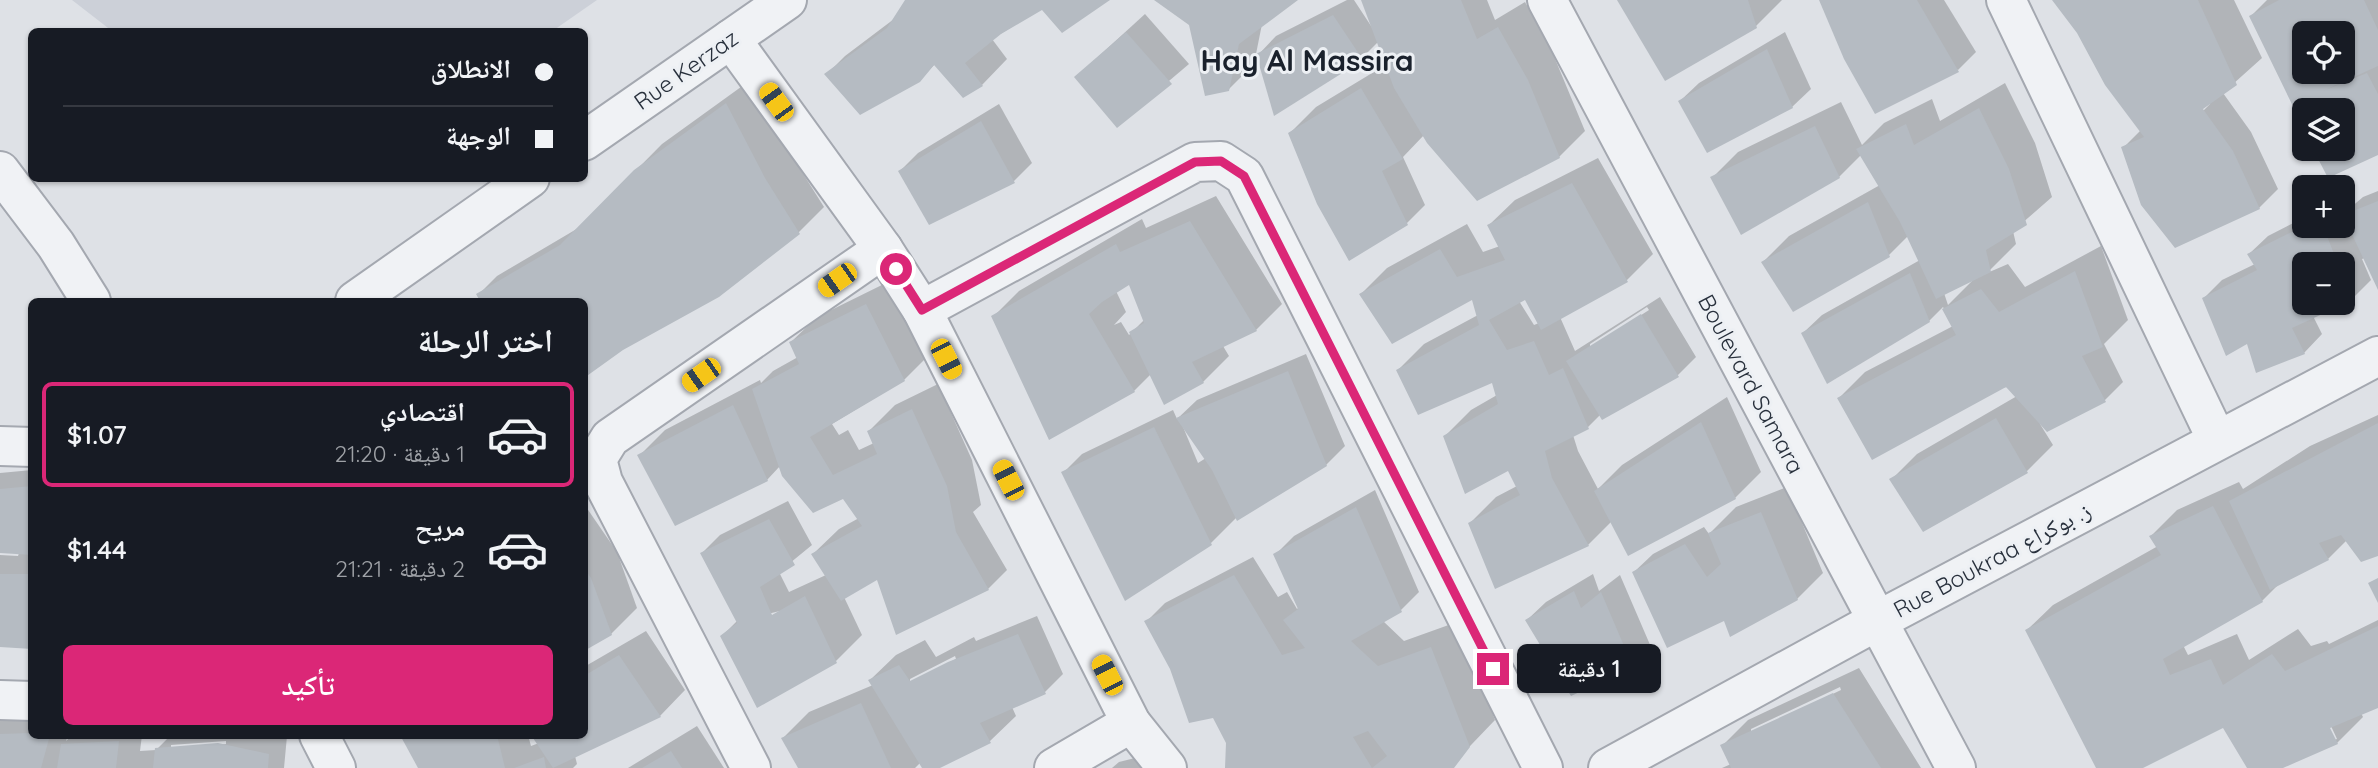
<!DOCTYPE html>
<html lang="ar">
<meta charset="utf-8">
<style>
:root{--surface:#171b24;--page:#20242c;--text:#f1f3f6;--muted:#9ea1a6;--line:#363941;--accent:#db2777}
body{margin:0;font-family:Quicksand,"Noto Naskh Arabic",sans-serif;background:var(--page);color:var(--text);direction:rtl;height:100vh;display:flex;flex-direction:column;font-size:26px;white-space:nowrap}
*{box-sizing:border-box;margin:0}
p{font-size:23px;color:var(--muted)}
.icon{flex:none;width:38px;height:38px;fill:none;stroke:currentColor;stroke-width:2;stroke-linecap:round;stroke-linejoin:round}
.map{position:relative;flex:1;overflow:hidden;direction:ltr}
.panel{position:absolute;left:28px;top:298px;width:560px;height:441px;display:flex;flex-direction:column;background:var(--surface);border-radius:10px;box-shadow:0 2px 5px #0004;direction:rtl}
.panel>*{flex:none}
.guide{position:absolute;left:28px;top:28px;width:560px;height:154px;border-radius:10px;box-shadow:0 2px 5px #0004;direction:rtl;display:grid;align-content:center;height:154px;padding:0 35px;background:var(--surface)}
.controls{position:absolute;left:2292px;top:21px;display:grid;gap:14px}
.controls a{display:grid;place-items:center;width:63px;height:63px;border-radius:10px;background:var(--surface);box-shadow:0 2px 5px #0004;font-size:35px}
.end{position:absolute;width:32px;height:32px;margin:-16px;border:9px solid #db2777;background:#fff;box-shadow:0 0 0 4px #fff}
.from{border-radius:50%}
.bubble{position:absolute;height:49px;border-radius:10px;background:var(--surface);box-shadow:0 2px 5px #0004;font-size:23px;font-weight:600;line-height:49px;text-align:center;direction:rtl}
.car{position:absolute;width:21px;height:42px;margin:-21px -10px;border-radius:9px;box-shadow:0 0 5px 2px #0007;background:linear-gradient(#f5c518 24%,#345 0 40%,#f5c518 0 76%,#345 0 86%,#f5c518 0)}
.guide b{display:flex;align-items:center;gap:24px;height:66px;font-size:26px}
.guide b+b{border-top:2px solid var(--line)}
.guide i{width:18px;height:18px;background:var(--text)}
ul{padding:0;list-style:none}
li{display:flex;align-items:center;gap:21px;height:105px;margin:0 14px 10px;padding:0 21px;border:4px solid transparent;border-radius:10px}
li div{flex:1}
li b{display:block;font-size:26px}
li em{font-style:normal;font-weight:600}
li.on{border-color:var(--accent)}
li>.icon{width:63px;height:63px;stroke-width:1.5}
h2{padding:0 35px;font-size:32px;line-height:84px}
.button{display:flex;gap:14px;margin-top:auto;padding:14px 35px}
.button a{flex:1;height:80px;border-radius:10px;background:var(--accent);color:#fff;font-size:28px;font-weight:600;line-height:80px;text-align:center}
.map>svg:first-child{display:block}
.built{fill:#ccd0d8}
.shadow{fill:#0003;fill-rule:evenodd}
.building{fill:#b5bbc2;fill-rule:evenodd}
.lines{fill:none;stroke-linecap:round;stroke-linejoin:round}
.minor-casing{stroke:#a4a8b0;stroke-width:42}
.minor{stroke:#f0f2f5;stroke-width:38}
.route{stroke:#db2777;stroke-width:9}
.labels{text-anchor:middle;stroke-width:6;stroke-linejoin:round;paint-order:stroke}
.street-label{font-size:23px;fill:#28303c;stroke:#edf0f4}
.district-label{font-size:30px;font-weight:bold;fill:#1a212c;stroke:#edf0f4}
</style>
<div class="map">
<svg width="2378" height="768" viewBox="0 0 2378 768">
<rect width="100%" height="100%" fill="#dee1e6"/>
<polygon class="built" points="72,0 597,0 551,32 112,31"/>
<g class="shadow">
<polygon points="907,0 1106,0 1042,8 992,39 1007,59 982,85 935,64 919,81 827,74 845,56 894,19"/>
<polygon points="1157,0 1295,0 1262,24 1254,64 1228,90 1190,23"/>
<polygon points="1347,0 1354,0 1373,29 1364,0 1487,0 1495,20 1525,2 1553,54 1585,131 1559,157 1424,135 1403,157 1425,205 1406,224 1290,133 1316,107 1387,64 1379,41 1362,58 1258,55 1276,36"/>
<polygon points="1619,0 1782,0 1756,26"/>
<polygon points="1820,0 1944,0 1976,52 1958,70"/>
<path d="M2055 0H2234L2262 58 2223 93 2251 132 2278 189 2259 208 2123 148 2141 130 2079 32ZM2209 103 2210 104 2201 113V108Z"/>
<path d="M2267 0H2378V153L2328 176 2315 149H2343V110H2305L2251 16ZM2305 33H2343V72H2305Z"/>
<polygon points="1145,14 1189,64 1117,125 1076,77"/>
<polygon points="1785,32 1811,89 1792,107 1680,101 1699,83"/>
<polygon points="752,79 790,153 824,207 798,233 622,348 584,301 483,301 478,295 497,276 580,227 662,144"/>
<path d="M2005 83 2035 143 2052 197 2013 231 2016 244 1987 273 2008 264 2025 287 2101 246 2128 320 2104 344 2123 382 2105 400 2040 424 2053 445 2027 471 1891 480 1917 454 2017 396 2009 387 1839 398 1865 372 1953 326 1943 307 1929 321 1803 333 1822 315 1920 260 1908 236 1889 255 1763 262 1789 236 1880 185 1862 154 1839 177 1712 178 1738 152 1841 102 1862 145 1884 123 1932 99 1940 121ZM1974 279 1948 305 1944 293Z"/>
<polygon points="999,104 1032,163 1014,181 900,171 918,153"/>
<path d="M1598 158 1653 254 1627 280 1560 317 1575 351 1660 297 1696 357 1678 375 1601 414 1588 427 1573 435 1578 451 1598 489 1622 465 1727 397 1761 472 1735 498 1612 521 1588 545 1470 523 1496 497 1517 486 1509 469 1445 436 1471 410 1497 395 1493 381 1398 370 1424 344 1478 315 1473 297 1361 294 1387 268 1467 224 1483 252 1500 246 1489 225 1515 200ZM1526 297 1539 323 1534 325 1519 301ZM1647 307 1649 310 1590 348V344Z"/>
<polygon points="2378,191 2378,285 2365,258 2362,259 2371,280 2352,299 2343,303 2343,264 2305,264 2305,303 2343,303 2313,316 2322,334 2304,353 2248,342 2204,298 2222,280 2255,264 2249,254 2268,236 2305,217 2305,226 2343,226 2343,214 2363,197"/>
<path d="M1216 196 1282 304 1256 330 1223 346 1229 356 1203 382 1165 403 1151 374 1134 391 993 317 1019 291 1142 219 1146 228ZM1130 283 1144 320 1129 335 1121 322 1114 325 1126 312 1116 291Z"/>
<path d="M892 280 930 354 904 380 832 424 839 435 848 430 859 450 874 443 869 431 895 405 938 384 972 460 981 505 973 512 1007 570 988 589 897 633 884 575 844 597 862 635 836 661 757 706 722 636 737 621 702 553 720 535 788 501 812 545 779 572 789 592 826 575 813 554 839 529 859 518 843 497 780 466 767 480 639 456 665 430 760 380 761 383 773 371 798 357 791 342 817 317ZM780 611 781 614 750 618Z"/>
<path d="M1306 354 1345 446 1326 465 1237 517 1211 543 1125 599 1064 472 1082 454 1173 410 1177 419 1197 400ZM1181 422 1206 458 1198 463Z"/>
<path d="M2378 415V554L2347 540 2328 559 2279 584 2262 601 2183 645 2188 655 2237 634 2249 660 2298 629 2311 646 2327 641 2329 644 2378 620V706L2361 713 2363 717 2337 743 2279 768H2249L2224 726 2139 768H2098L2027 630 2053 605 2158 546 2151 536 2177 510 2239 482 2243 489 2310 446ZM2328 726H2331L2337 739 2334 740Z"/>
<polygon points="32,470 32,647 0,645 0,555 18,556 19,553 0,552 0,473"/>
<polygon points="1787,487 1823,573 1797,599 1725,619 1634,572 1653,554 1704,527 1709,534 1736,507"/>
<polygon points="1375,490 1419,592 1401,610 1383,621 1404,641 1457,622 1495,720 1449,768 1227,768 1228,743 1213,716 1172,668 1146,622 1165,603 1253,557 1278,597 1287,592 1297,609 1299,607 1275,555 1294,536"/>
<polygon points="584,504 617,552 637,608 611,634 584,649"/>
<polygon points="1593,574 1599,591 1620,575 1651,647 1632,666 1527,620 1546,602"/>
<path d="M1037 616 1063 674 1045 692 1012 707 1016 716 990 741 936 768H924L920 763 915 768H800L783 738 809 712 873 685 870 680 896 655 925 640 936 657 974 637 976 641ZM955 656 956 659 910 683V679Z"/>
<polygon points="646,631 685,690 660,716 575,756 577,764 573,768 419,768 401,735 528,735 531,746 539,743 534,735 584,735 584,667"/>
<path d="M1859 668 1921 768H1722L1731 764 1722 746 1748 720ZM1840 687 1841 690 1751 733V729Z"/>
<path d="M32 709V735H68L66 741 73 735H142L140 751 156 750 171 735 287 736 284 768H0V712ZM226 741V744L171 749V745Z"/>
<polygon points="697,726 724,768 628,768"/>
<polygon points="1147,755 1154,768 1112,768 1119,762"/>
</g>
<g class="building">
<polygon points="905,0 1110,0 1062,33 1042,10 1001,34 965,63 983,86 963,98 934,65 920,82 860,115 824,74 887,28"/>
<polygon points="1154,0 1298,0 1239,44 1229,91 1205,96 1189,25"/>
<polygon points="1361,0 1461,0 1477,39 1498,27 1528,80 1560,158 1477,201 1427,143 1394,88"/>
<polygon points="1617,0 1748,0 1757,28 1665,81"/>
<polygon points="1819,0 1917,0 1959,72 1875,114 1844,59"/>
<polygon points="2052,0 2198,0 2237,85 2203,109 2233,151 2260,209 2175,248 2141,205 2121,147 2144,137 2105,85 2077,33"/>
<path d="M2279 0H2364L2378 30V66L2323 91 2367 73 2378 94V155L2328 178 2313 149H2343V110H2305V131L2249 16ZM2305 33H2343V72H2305Z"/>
<polygon points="1333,15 1363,60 1274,116 1256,54"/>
<polygon points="1126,32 1172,84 1117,128 1074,77"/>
<polygon points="1767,49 1793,108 1707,153 1678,101"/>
<polygon points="1361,88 1403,159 1382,171 1408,225 1349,261 1317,204 1288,133"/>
<polygon points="726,103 765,178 800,234 719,297 623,350 584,378 584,301 480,301 476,294 560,245 634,170"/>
<polygon points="1979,108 2009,169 2027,225 1986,250 1991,272 1936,299 1900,222 1856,149 1906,124 1914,145"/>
<polygon points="981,121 1015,183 929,225 898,171"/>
<polygon points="1815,126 1840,178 1741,235 1710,177"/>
<polygon points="1572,183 1628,282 1541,330 1525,300 1489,320 1507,350 1534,341 1549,375 1563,368 1589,429 1545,451 1552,478 1589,546 1495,589 1468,523 1520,495 1508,471 1465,494 1443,436 1498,404 1492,383 1418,415 1396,370 1479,325 1472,300 1392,344 1359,294 1440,249 1457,277 1505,260 1487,225"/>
<polygon points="2378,201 2378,290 2343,215"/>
<polygon points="1868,202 1890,257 1793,312 1761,262"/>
<polygon points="1190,221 1257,331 1192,362 1204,383 1164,405 1129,332 1144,323 1129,285 1102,302 1089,314 1135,392 1049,440 991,316 1116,244 1120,252"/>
<polygon points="2304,226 2323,226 2338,264 2305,264 2305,303 2343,303 2343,276 2353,300 2292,328 2305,354 2256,373 2247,344 2226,356 2202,298 2257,270 2247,254"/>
<polygon points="2075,271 2103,347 2082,356 2106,402 2047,432 2006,387 1872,460 1837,398 1956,335 1942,309 1981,289 1999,312"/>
<polygon points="1910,273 1930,322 1827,384 1801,333"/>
<polygon points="866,304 905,381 810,437 833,475 877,454 867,431 912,409 947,486 956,532 989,590 896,635 877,580 841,601 811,554 862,526 843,499 813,513 782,476 752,389 799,364 789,342"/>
<polygon points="1641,314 1679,377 1602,420 1566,361"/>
<polygon points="1288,371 1327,466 1237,521 1212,470 1176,418"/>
<polygon points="733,405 768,481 675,526 637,455"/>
<polygon points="1996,418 2028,473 1923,532 1889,479"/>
<polygon points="1701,422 1736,499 1628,556 1594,491"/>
<polygon points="2378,423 2378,556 2361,562 2341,535 2319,543 2329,560 2270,590 2229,501"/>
<polygon points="1154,427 1212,545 1125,601 1061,472"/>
<polygon points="32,486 28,505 32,505 32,555 0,553 0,489"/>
<polygon points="2213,506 2263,602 2163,659 2170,675 2211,659 2223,685 2272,654 2285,671 2378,626 2378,708 2330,728 2338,744 2283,768 2247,768 2223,728 2143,768 2096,768 2025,630 2161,555 2149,536"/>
<path d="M1356 507 1402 612 1351 641 1378 666 1431 647 1470 747 1454 768H1225L1226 743 1213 718 1189 723 1170 669 1144 621 1234 575 1282 655 1305 648 1283 620 1298 609 1273 554ZM1368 731 1387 756 1372 768 1353 737Z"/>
<polygon points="1761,512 1798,600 1730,637 1724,621 1667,648 1632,572 1685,544 1707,577 1721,564 1708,533"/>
<polygon points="769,519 795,565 760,587 772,615 805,596 837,663 757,708 720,636 737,623 700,553"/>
<polygon points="584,568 591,578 612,635 584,651"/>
<polygon points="0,574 32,574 32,649 0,647"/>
<polygon points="2378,578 2378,603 2368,583"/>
<polygon points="1574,591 1581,608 1601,592 1633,667 1571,696 1525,620"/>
<polygon points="1018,634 1046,694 980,723 991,743 940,768 922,768 868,680 899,665 910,681 948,662"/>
<polygon points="619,655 661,717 553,768 531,735 584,735 584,676"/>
<polygon points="1833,693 1881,768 1731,768 1720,745"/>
<polygon points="861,703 891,768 798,768 781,738"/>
<polygon points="32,733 50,735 41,768 0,768 0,734"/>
<polygon points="400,735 497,735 505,768 418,768"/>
<polygon points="119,741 116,768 57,768 61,744"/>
<polygon points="218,743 269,754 268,768 153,768 155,748"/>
<polygon points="671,751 682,768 642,768"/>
<polygon points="544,757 546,768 514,768"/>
</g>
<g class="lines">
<g class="minor-casing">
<g id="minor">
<polyline points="1547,0 1956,768"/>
<polyline points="2006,0 2217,440"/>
<polyline points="731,39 883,249 922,310 1131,723 1167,768"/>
<polyline points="584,141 787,0"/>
<polyline points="0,171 56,245 91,301"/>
<polyline points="355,301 530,178"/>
<polyline points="922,310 1195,162 1221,161 1244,176 1543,768"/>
<polyline points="0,446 32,447"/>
<polyline points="0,700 32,701"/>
<polyline points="319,735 336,768"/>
<polyline points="751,768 603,482 597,459 610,438 883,249"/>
<polyline points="1054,768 1131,723"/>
<polyline points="1608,768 1877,621 2378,356"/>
</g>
</g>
<use href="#minor" class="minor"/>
</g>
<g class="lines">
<polyline class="route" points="896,269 922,310 1195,162 1221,161 1244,176 1493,669"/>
</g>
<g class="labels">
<g class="street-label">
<text transform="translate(686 70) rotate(-35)" y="8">Rue Kerzaz</text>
<text transform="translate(1751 384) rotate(62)" y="8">Boulevard Samara</text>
<text transform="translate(1992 560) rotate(-28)" y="8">Rue Boukraa ز. بوكراع</text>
</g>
<g class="district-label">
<text x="1307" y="71">Hay Al Massira</text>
</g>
</g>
</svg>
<div class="controls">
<a><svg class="icon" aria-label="locate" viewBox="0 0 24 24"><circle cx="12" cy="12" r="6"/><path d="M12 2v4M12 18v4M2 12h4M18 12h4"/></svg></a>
<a><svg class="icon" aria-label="layers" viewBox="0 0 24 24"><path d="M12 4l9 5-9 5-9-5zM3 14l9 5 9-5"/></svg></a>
<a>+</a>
<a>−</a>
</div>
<i class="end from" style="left:896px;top:269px"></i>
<i class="end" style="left:1493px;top:669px"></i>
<div class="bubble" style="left:1517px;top:644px;width:144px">1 دقيقة</div>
<i class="car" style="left:776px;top:102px;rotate:324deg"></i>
<i class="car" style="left:837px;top:280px;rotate:235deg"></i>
<i class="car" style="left:946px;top:359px;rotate:153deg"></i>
<i class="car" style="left:701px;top:375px;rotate:235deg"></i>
<i class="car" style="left:1008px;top:480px;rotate:333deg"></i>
<i class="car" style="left:1107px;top:675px;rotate:333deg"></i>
<div class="guide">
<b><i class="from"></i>الانطلاق</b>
<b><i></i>الوجهة</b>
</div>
<section class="panel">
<h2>اختر الرحلة</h2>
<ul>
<li class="on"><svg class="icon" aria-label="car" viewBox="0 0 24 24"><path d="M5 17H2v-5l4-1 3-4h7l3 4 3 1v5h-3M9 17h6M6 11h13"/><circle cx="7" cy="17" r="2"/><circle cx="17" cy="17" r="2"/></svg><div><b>اقتصادي</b><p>1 دقيقة · 21:20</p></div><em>$1.07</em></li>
<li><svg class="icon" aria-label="car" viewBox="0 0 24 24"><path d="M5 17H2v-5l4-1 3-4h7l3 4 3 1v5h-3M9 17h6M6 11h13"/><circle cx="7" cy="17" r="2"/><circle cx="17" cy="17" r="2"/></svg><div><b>مريح</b><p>2 دقيقة · 21:21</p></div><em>$1.44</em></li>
</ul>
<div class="button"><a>تأكيد</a></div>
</section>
</div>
